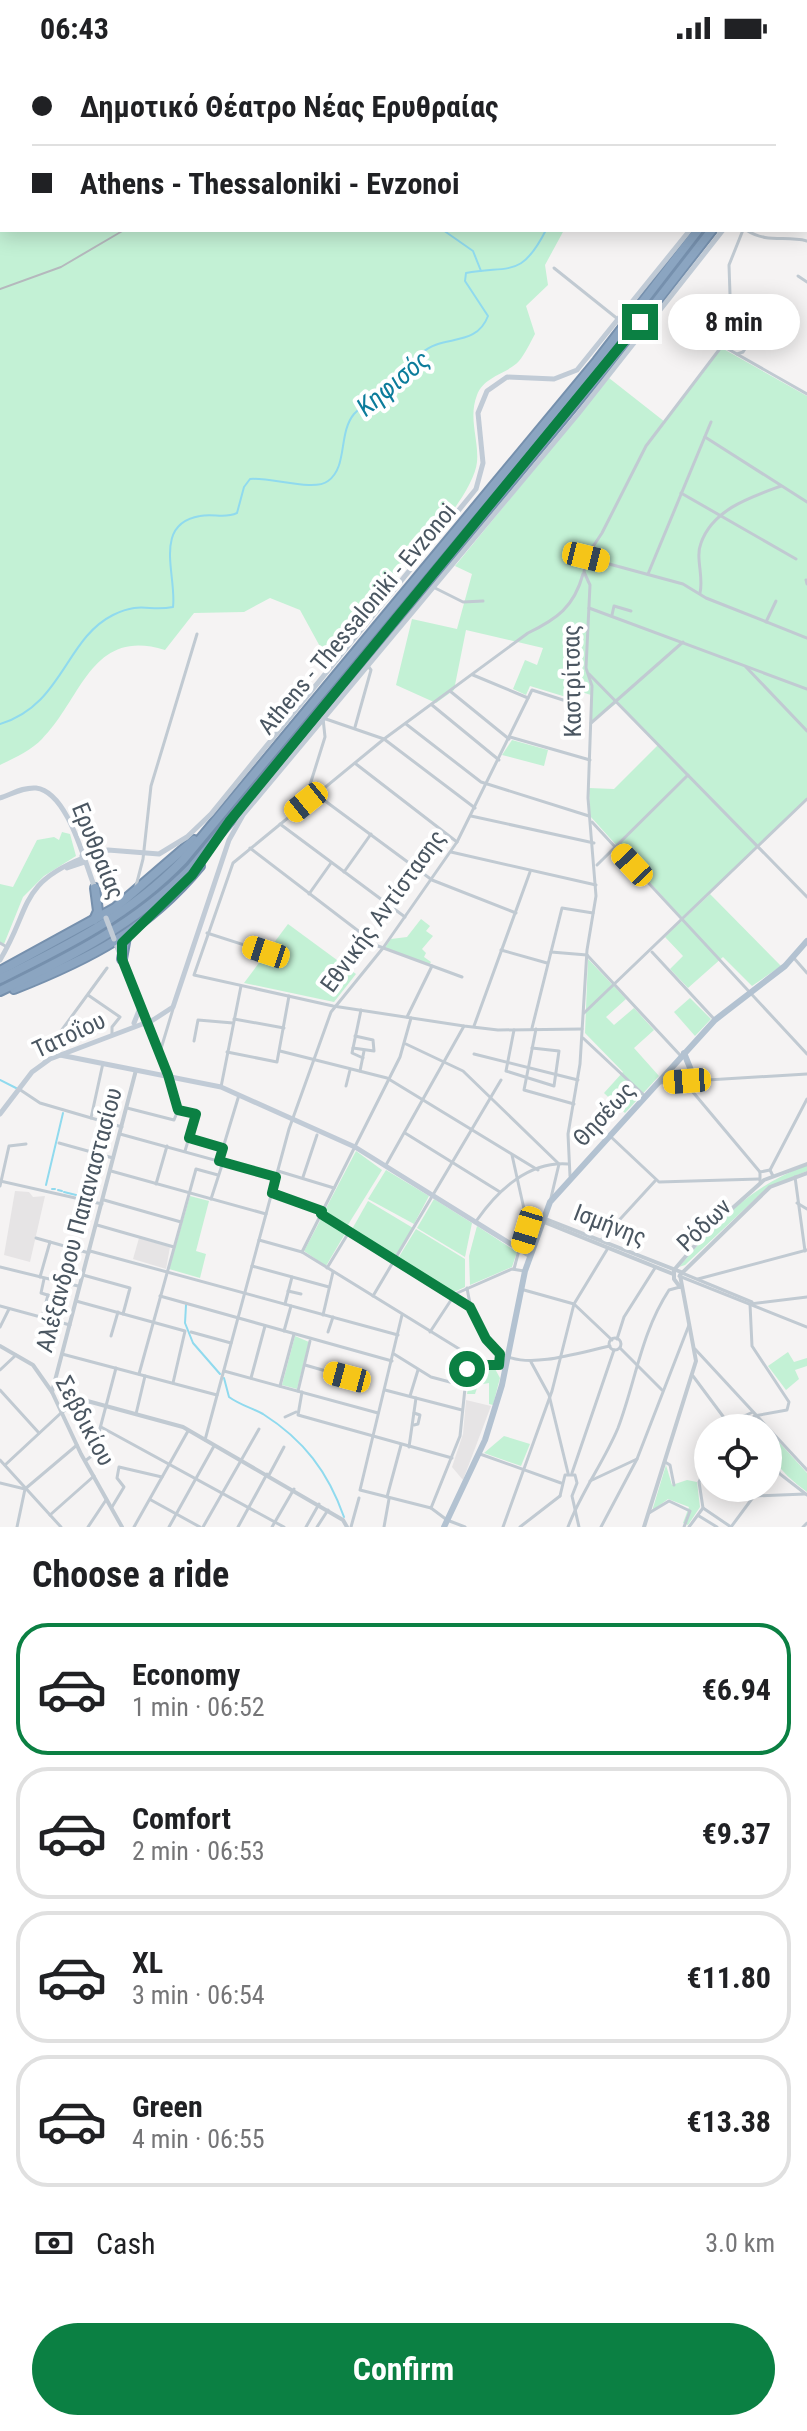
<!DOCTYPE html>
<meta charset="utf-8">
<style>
:root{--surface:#fff;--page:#f2f2f2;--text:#202124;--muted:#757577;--line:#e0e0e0;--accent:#0b8043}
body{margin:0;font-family:"Roboto Condensed",sans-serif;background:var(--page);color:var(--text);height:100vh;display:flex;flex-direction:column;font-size:30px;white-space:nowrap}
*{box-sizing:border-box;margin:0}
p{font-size:26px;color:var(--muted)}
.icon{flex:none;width:44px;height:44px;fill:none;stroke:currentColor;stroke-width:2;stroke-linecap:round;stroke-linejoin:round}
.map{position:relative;height:1471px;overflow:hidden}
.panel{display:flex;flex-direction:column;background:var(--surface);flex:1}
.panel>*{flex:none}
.hud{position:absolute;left:0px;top:0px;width:808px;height:176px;box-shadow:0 4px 20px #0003;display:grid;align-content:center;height:176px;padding:0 32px;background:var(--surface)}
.buttons{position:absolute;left:694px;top:1358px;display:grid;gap:16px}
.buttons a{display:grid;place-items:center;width:88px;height:88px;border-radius:50%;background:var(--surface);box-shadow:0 4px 20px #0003;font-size:40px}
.end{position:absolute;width:36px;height:36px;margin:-18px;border:10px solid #0b8043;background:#fff;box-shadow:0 0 0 4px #fff}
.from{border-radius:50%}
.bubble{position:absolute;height:56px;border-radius:28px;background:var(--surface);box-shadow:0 4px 20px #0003;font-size:26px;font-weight:700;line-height:56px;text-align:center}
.car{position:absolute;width:24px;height:48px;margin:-24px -12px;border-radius:10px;box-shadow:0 0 6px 2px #0007;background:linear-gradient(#f5c518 24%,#345 0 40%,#f5c518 0 76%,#345 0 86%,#f5c518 0)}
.hud b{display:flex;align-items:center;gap:28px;height:76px;font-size:30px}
.hud b+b{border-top:2px solid var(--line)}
.hud i{width:20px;height:20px;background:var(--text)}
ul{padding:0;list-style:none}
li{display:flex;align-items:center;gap:24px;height:132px;margin:0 16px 12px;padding:0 16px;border:4px solid var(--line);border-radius:32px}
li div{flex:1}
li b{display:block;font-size:30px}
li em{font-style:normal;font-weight:700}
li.active{border-color:var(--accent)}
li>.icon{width:72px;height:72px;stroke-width:1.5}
h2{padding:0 32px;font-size:36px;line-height:96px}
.pay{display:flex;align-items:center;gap:20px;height:88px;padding:0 32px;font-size:30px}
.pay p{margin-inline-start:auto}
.cta{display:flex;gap:16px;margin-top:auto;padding:16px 32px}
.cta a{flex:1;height:92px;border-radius:48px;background:var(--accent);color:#fff;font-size:32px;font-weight:700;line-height:92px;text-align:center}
.status{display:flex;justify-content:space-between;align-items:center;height:56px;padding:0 40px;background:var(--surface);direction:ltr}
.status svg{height:22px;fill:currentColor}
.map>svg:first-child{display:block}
.education{fill:#e6e4e5}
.green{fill:#c3f1d5}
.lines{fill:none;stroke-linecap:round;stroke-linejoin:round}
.stream{stroke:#90daee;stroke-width:2}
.motorway-casing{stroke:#7690ad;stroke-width:12}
.minor{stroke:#c1cad2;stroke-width:3}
.tertiary{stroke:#c1cad2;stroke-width:4}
.secondary{stroke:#c1cbd6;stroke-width:5}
.primary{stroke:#b3c2d1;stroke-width:6}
.motorway{stroke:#8ba5c1;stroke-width:8}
.rail{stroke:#b5b8bd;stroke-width:2}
.secondary-bridge{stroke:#c1cbd6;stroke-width:5}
.route{stroke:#0b8043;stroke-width:10}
.labels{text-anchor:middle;stroke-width:8;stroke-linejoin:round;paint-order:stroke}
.street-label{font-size:24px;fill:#4a5661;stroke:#fff}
.water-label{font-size:26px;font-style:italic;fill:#0c7c9b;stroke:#fff}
</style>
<div class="status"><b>06:43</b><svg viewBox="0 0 49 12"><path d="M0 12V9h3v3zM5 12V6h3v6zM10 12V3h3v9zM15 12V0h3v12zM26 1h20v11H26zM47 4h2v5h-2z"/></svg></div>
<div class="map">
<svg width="807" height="1471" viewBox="0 0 807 1471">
<rect width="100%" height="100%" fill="#f5f3f3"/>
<g class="education">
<polygon points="15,1135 29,1136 33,1141 45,1140 30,1206 4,1199"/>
<polygon points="139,1182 170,1191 166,1213 133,1203"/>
<polygon points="466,1344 491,1350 463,1424 452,1411 463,1378"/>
</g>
<g class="green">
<path d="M0 0H439L2 2V174H564L545 209 548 229 526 250 535 278C530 287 525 298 519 305 507 318 484 320 477 339 468 362 479 384 477 406 472 453 359 560 323 596L300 554 270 542 244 556 194 557 165 594C91 571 82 643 42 683 32 694 14 702 0 709Z"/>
<path d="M704 174 601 309 188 809C133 863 69 896 0 930L116 867 158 836 186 808 600 308Z"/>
<polygon points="720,291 807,340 807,742 683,863 590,760 589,732 614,733 658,689 618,646 591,667 591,639 569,632 566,641 530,630 526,639 513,633 525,604 537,609 543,592 466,574 454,634 436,647 396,629 412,563 457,573 472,518 455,510 609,322 665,366"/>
<polygon points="512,684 548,694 544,710 502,699"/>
<polygon points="62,776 70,778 76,800 44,820 23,841 4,888 0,886 0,828 13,831 37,784 54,781 59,784"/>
<polygon points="710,838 781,910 752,930 723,901 688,932 670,913 683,900 665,881"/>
<polygon points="421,863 430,870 426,875 433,880 422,893 426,897 424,901 431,906 429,909 384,893 391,883 407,881"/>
<polygon points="288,868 356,918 334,946 244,927"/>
<polygon points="588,903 626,943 606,961 614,969 634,952 654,974 634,992 659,1020 625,1057 604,1037 623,1016 585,977"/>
<polygon points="690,942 711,963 695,980 674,956"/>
<polygon points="356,1095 382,1114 346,1172 323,1158"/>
<path d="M807 1109V1115L768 1131 685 1209 679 1211C718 1165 749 1131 807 1109Z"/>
<polygon points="386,1114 429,1140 414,1168 368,1143"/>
<polygon points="190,1140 209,1145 196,1195 206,1198 200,1222 169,1213"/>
<polygon points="434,1143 472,1167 465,1201 417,1172"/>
<polygon points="368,1145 413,1172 394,1202 351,1175"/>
<polygon points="322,1161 346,1176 326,1210 304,1195"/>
<polygon points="477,1170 517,1196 512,1211 470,1229 469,1200"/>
<polygon points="416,1173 465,1203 465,1231 452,1237 397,1204"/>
<polygon points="295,1280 309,1286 297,1333 282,1329"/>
<polygon points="788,1296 794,1306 807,1302 807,1310 795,1314 799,1323 786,1334 768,1310"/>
<polygon points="473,1304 494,1311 500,1322 493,1349 489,1348 489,1327 478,1329 475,1338 467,1338"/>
<path d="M768 1374 807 1417V1436C784 1419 768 1404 768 1374Z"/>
<polygon points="504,1380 530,1388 521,1410 484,1397"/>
<polygon points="666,1409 672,1429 687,1424 697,1426 700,1451 688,1469 683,1467 689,1451 668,1443 652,1455"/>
</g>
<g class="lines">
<g class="stream">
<polyline points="416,0 416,2"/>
<polyline points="659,0 661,2"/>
<polyline points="797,2 801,0"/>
<polyline points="443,174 473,195 481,215"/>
<path d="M0 668C63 649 65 583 113 559 142 545 148 556 173 551 177 520 152 468 200 460 214 457 224 463 237 457L244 431 250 423C271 421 314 436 328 425 348 411 338 377 354 358 366 345 385 337 400 327 410 319 413 306 422 297 442 278 476 292 488 260L465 225 466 217C510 209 521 223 546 174"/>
<polyline points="0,1024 16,1032"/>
<polyline points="46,1129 63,1057"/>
<polyline points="52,1133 55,1133"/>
<polyline points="58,1134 62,1135"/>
<polyline points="64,1136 92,1143"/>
<polyline points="186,1249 185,1267 193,1287 220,1318"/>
<path d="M224 1322 229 1341C240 1349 252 1352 263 1358 304 1384 328 1416 344 1461"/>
</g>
<g class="motorway-casing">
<g id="motorway">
<polyline points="806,35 807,34"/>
<polyline points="806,53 807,51"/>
<polyline points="94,864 98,855 95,832"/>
<polyline points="122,903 126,881"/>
<polyline points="0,915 115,852 194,784"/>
<path d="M0 923C67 890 130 859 183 804L597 305 698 174"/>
<path d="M14 933C90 903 147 874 200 810"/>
<path d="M0 935C70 901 136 868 191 812L605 312 712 174"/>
</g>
</g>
<g class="minor">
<polyline points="464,0 465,2"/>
<polyline points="474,2 476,0"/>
<polyline points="806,118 807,119"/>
<path d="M746 174C768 188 785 179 807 185"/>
<polyline points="554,212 619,264"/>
<polyline points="798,220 807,226"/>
<polyline points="721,289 807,338"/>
<polyline points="737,298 743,296 757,274 786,245"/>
<polyline points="705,381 807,446"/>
<polyline points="681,437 796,503"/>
<polyline points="587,502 683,528 706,542 807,582"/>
<polyline points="648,518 711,366"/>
<polyline points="806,524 807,528"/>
<polyline points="433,531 463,546 483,545"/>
<path d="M700 537C704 520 695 502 701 487 713 453 751 441 781 430"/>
<polyline points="589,552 807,633"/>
<polyline points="612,559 614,550 631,555"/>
<polyline points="766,566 776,545"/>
<polyline points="746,611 807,675"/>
<polyline points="589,618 807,841"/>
<polyline points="473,619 528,642"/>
<polyline points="450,635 509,683"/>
<polyline points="432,649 499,704"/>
<polyline points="591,667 683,586"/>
<polyline points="406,668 481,726 589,760"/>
<polyline points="355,671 371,614 368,610"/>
<polyline points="510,681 590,704"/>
<polyline points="356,708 457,786"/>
<polyline points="475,752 384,683 323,662 325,681 309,732 313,736 432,824 516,857"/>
<polyline points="471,760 594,787"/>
<polyline points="592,766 807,998"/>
<polyline points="280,768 405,861"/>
<polyline points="250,792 378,890 462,921"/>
<polyline points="451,796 596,829"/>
<polyline points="597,809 688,719"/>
<polyline points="344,816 371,778"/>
<polyline points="136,830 143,803 151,730 197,578"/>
<polyline points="309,838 331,807"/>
<polyline points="207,877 266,896"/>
<polyline points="0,887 7,891"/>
<polyline points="501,894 547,907"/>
<polyline points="551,896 587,899"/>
<polyline points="652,896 715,964"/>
<polyline points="587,899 680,999"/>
<polyline points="793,901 807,917"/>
<polyline points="88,939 120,961 112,971 112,978"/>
<polyline points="361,954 352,997 363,1002"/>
<polyline points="584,957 807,743"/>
<polyline points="407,961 432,910"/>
<polyline points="234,963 284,972"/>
<polyline points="474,970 530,816"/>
<polyline points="532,972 562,852 593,857"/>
<polyline points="536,973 524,1034 574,1048"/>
<path d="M582 973 498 974 464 970 333 950 194 919 233 807 384 683 528 577C557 563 574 551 583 518"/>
<polyline points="514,974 506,1015 554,1030 559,995 532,992"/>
<polyline points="583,982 645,1040"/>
<polyline points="194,985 198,964 233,967"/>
<polyline points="406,988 463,1015 559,1108 550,1146"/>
<polyline points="353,992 374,995 373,984 355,980"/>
<polyline points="280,995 387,1022 538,1114"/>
<polyline points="160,996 173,953"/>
<polyline points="227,996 277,1006 289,940"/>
<polyline points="474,998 578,1024"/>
<polyline points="44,1007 45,997 107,912"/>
<polyline points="360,1015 364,995"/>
<polyline points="168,1019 178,1054"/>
<polyline points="687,1025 692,1035 760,1116"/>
<polyline points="659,1027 807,1018"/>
<polyline points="346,1030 350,1014"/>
<polyline points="221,1031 241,930"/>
<polyline points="19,1033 40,1047 122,1071"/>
<polyline points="127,1052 174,1064 178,1054"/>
<polyline points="179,1054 196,1058 185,1095"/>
<polyline points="91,1062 103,1007"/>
<polyline points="405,1077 500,1136"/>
<polyline points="120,1078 276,1121"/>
<polyline points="610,1080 659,1126 759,1123"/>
<polyline points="189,1082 223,1092"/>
<polyline points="59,1087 113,1102"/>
<polyline points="512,1099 528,1171 522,1192"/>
<polyline points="219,1105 239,1039"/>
<polyline points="386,1109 464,970"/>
<polyline points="111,1115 266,1158"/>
<polyline points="278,1115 334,1132"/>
<polyline points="570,1120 568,1078 580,1008 587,894 596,840 588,742 592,630 586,612 590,529 584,516 586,501 602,477 646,390 728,282 731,268 729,209 743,174"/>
<polyline points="773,1120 770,1114 807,1043"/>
<polyline points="303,1121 317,1079"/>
<polyline points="795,1121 805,1195"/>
<polyline points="0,1125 102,1148"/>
<polyline points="760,1125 760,1116 770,1114"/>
<polyline points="156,1128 167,1090"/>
<polyline points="0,1130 9,1090 26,1088"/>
<polyline points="272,1137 321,1155"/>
<polyline points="211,1143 223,1106"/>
<polyline points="104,1144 181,1166"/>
<polyline points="797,1147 807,1153"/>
<polyline points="321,1158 470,1251"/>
<path d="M477 1164C498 1134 529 1105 568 1108"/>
<polyline points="97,1169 174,1191"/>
<polyline points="36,1182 89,1197"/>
<polyline points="259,1184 302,1196 482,1307 505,1308"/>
<polyline points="601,1184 655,1125"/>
<polyline points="90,1195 398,1279"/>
<polyline points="302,1196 400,1001 411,962"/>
<polyline points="252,1210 329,1231"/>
<polyline points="0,1211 78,1230"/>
<polyline points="327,1212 349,1176"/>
<polyline points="514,1213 519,1194"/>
<polyline points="682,1217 752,1246"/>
<polyline points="83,1219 130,1232 123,1258"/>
<polyline points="679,1220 807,1271"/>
<polyline points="40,1221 50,1186"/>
<polyline points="44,1223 41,1237 54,1241 58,1225"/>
<polyline points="698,1223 807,1194"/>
<path d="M467 1232C483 1329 538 1306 610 1290"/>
<polyline points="524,1234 574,1248 612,1284"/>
<polyline points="288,1235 301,1238"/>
<polyline points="160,1240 392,1305"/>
<polyline points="373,1240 501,1024"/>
<polyline points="76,1245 185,1275 173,1327"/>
<polyline points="285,1248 292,1221"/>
<polyline points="0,1250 70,1269"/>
<polyline points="323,1259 333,1216"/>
<polyline points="402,1259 360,1434 431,1452 447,1464 465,1471"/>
<polyline points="42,1261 48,1239"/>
<polyline points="0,1271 9,1253"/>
<polyline points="284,1275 291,1250"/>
<polyline points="191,1276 231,1287"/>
<polyline points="328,1276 333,1261"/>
<polyline points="430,1276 455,1238 512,1213 524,1215"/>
<polyline points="111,1280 118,1256"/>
<circle cx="615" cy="1288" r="6"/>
<polyline points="617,1283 624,1261 655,1212"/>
<polyline points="620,1292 662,1334"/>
<polyline points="695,1293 807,1414"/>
<polyline points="62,1298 217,1339"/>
<polyline points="394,1298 431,1321 465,1330"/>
<polyline points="531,1306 549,1339 568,1417"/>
<polyline points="305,1309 347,1321"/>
<polyline points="0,1314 16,1299"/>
<polyline points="224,1315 378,1357"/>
<polyline points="139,1318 196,1113 218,1119"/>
<polyline points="693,1320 728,1367"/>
<polyline points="251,1322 265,1270"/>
<polyline points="280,1330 294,1278"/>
<polyline points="0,1334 39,1377"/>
<polyline points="385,1334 462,1354"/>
<polyline points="298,1335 310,1285"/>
<polyline points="302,1336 298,1359 452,1402"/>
<polyline points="410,1340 418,1314"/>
<polyline points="414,1357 420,1359 418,1368 414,1369"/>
<polyline points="136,1358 145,1320"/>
<polyline points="285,1361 296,1356"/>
<polyline points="728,1367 753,1356"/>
<polyline points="101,1371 284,1471"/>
<polyline points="756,1372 754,1360 787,1354 789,1346 752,1290 750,1248 807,1241"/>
<polyline points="205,1384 289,1073 331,956 383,892 457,786 532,634 563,644"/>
<polyline points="409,1391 416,1342"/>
<polyline points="480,1398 561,1427"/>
<polyline points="768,1398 780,1418 807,1439"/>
<polyline points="0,1404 61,1471"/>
<polyline points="85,1405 93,1399 116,1312"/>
<polyline points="665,1406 670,1409 674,1429"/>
<polyline points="5,1409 61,1357"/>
<polyline points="572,1417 614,1294"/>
<polyline points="269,1419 284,1391"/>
<polyline points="590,1425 637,1403"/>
<polyline points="0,1427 25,1433"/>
<polyline points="25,1433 77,1389"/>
<polyline points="560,1440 565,1419 575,1419 577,1427 572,1440 579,1471"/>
<polyline points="387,1441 401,1389"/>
<polyline points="151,1444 200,1471"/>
<polyline points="112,1451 124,1431 117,1422 119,1411 162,1421"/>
<polyline points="431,1452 460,1380 467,1313 472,1301"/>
<polyline points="703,1452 731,1471 754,1440 805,1438"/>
<polyline points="649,1457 669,1445 690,1455 684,1471"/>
<polyline points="50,1459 94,1420"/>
<polyline points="699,1460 717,1471"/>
<polyline points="17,1471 25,1433"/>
<polyline points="88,1471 106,1444"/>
<polyline points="134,1471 188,1375"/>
<polyline points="169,1471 214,1390"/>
<polyline points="203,1471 259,1373"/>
<polyline points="238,1471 267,1418"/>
<polyline points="272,1471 294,1433"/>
<polyline points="306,1471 319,1448"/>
<polyline points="317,1471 328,1454"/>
<polyline points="351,1471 359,1442"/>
<polyline points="384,1471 389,1443"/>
<polyline points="503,1471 552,1335 574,1248 608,1192"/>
<polyline points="520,1471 560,1440"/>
<path d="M568 1471C581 1436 604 1406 618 1372 636 1324 641 1277 669 1234L680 1231"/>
<polyline points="601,1471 637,1403 689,1269"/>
<polyline points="689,1471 703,1452 699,1426 708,1406"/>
<polyline points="803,1471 807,1467"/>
</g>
<g class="tertiary">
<polyline points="806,103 807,101"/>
<polyline points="543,1162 681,1216"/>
<polyline points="544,1166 673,1218"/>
<polyline points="680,1231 674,1223 674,1214 709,1173 764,1124 807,1108"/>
<polyline points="0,1290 33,1309 52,1336 81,1398 122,1471"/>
<polyline points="52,1336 136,1014"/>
<polyline points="63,1355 80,1343 183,1371 343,1464 347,1471"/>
<polyline points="644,1471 696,1305 680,1219 770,1131 807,1117"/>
</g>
<g class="secondary">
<polyline points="806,64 807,64"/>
<polyline points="806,72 807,71"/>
<polyline points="806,79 807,78"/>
<path d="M0 742C12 738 23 731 36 732 68 736 84 805 95 832"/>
<polyline points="82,800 108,794 159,798 187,781 211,758 476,433 483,407 478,357 487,335 507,321 554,323 577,314 690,174"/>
<polyline points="67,812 85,806"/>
<polyline points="114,883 167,1018"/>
<path d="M0 904C31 853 18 828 83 802"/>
<polyline points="134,967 140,952"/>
<polyline points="60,999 221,1031 355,1091 530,1200"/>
<polyline points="0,1058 32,1016 50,1003 153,964 173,951 229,784 243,759 578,358 723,174"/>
</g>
<g class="primary">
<polyline points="684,997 695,1024"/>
<polyline points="444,1471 485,1384 502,1329 525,1215 550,1146 715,964 785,910 807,885"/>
</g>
<use href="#motorway" class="motorway"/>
<g class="rail">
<polyline points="486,2 487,0"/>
<polyline points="0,233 61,211 124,174"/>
</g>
<polyline class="secondary-bridge" points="106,862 114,883"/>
</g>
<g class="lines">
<polyline class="route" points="467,1313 472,1301 486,1309 499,1309 500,1298 486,1283 470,1251 321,1158 322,1155 272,1137 276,1121 219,1105 223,1092 189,1082 196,1058 178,1054 168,1019 122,903 122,887 192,819 229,766 640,266"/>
</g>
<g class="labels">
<g class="street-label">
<text transform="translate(357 563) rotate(-50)" y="8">Athens - Thessaloniki - Evzonoi</text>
<text transform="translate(572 625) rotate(-91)" y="8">Καστρίτσας</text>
<text transform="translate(98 795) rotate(68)" y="8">Ερυθραίας</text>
<text transform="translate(383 855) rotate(-54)" y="8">Εθνικής Αντίστασης</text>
<text transform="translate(69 979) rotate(-25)" y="8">Τατοΐου</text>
<text transform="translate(604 1058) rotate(-47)" y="8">Θησέως</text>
<text transform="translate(79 1164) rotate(-75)" y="8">Αλέξανδρου Παπαναστασίου</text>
<text transform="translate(610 1169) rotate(21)" y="8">Ισμήνης</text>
<text transform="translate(704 1169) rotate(-44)" y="8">Ρόδων</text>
<text transform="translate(85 1365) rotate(62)" y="8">Σεβδικίου</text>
</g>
<g class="water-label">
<text transform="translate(393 327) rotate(-40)" y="9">Κηφισός</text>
</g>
</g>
</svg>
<div class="buttons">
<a><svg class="icon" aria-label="locate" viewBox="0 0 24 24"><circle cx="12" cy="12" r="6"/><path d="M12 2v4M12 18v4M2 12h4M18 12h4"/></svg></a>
</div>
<i class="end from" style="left:467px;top:1313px"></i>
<i class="end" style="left:640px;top:266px"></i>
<div class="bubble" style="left:668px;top:238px;width:132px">8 min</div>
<i class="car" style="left:586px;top:501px;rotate:104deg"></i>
<i class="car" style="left:306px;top:746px;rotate:231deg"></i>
<i class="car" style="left:632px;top:809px;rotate:317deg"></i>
<i class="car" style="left:266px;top:896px;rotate:288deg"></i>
<i class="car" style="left:687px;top:1025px;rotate:266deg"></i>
<i class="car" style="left:527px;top:1174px;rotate:197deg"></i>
<i class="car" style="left:347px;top:1321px;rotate:285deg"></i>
<div class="hud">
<b><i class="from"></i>Δημοτικό Θέατρο Νέας Ερυθραίας</b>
<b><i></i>Athens - Thessaloniki - Evzonoi</b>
</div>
</div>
<section class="panel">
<h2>Choose a ride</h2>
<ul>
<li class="active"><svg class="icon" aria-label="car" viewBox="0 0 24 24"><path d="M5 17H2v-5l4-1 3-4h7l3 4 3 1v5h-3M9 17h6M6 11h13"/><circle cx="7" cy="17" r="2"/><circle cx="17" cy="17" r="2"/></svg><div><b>Economy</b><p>1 min · 06:52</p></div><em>€6.94</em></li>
<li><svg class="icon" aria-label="car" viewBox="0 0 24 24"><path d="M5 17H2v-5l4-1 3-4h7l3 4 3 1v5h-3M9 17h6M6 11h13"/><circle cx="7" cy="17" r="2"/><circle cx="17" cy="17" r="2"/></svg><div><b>Comfort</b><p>2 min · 06:53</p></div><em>€9.37</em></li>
<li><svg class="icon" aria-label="car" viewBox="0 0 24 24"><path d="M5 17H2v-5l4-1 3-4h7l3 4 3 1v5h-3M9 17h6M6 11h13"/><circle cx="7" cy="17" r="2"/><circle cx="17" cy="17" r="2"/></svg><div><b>XL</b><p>3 min · 06:54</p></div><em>€11.80</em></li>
<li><svg class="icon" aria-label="car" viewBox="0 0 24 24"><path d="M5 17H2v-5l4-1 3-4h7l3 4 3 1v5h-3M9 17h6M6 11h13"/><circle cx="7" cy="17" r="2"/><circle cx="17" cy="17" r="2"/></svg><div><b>Green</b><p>4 min · 06:55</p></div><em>€13.38</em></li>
</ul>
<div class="pay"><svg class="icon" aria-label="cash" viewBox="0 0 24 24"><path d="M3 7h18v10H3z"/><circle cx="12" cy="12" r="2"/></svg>Cash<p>3.0 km</p></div>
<div class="cta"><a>Confirm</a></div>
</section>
